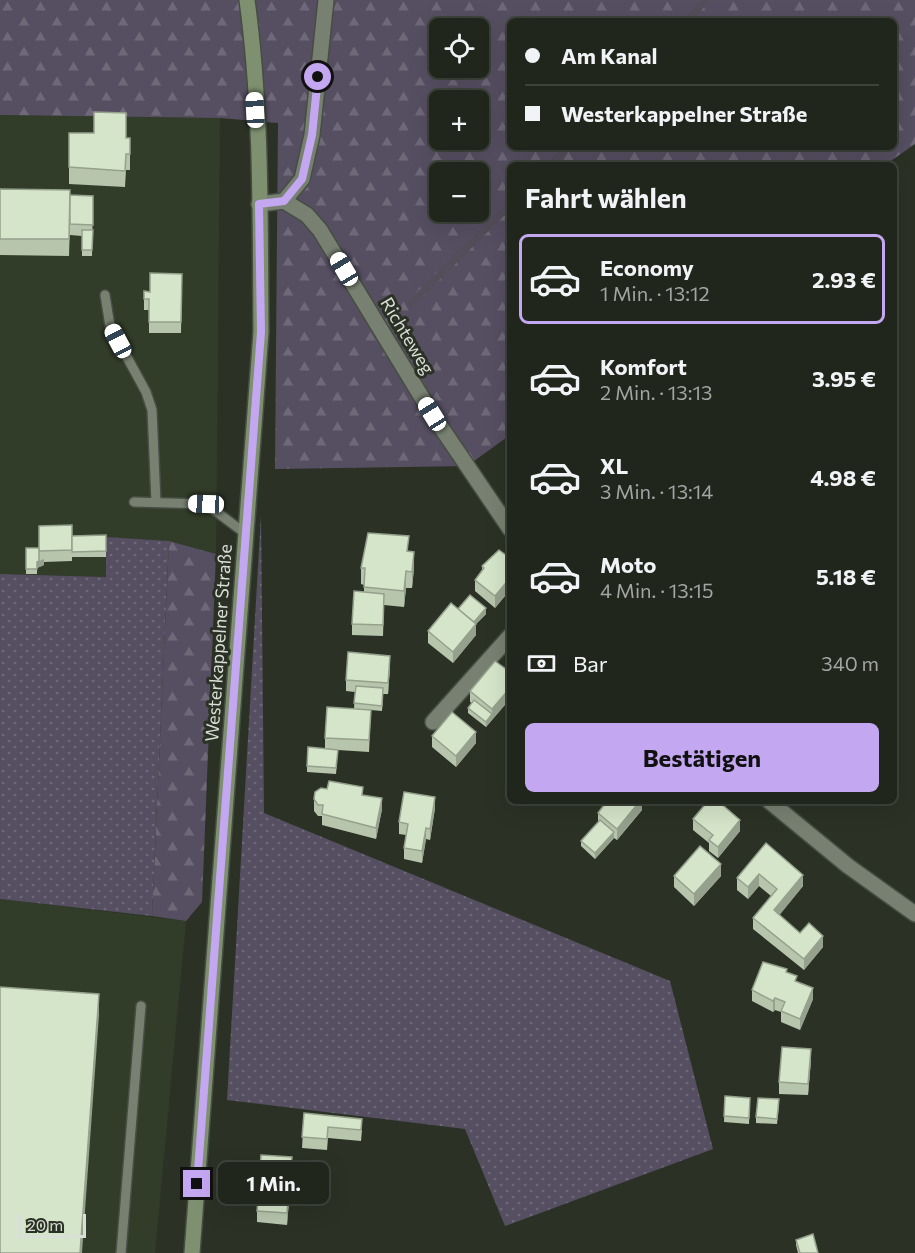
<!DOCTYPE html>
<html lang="de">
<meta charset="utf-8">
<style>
:root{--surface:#20261c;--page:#282e25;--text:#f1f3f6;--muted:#a2a5a3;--line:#3d433b;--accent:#c4a7f1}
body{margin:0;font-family:Commissioner,sans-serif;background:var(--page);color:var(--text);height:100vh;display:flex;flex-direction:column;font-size:22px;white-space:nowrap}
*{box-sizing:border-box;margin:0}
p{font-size:20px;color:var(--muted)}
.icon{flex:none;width:33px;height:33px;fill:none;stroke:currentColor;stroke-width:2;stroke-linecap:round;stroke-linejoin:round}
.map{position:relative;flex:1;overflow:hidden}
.side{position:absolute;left:507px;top:162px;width:390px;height:642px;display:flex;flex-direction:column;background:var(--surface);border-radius:9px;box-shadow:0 6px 24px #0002,0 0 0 2px var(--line)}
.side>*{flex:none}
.banner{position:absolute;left:507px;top:18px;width:390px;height:132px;border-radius:9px;box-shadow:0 6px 24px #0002,0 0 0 2px var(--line);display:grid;align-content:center;height:132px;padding:0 18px;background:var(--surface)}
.buttons{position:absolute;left:429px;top:18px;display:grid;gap:12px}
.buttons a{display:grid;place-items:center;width:60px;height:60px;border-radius:9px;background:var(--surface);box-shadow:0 6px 24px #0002,0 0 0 2px var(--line);font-size:30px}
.scale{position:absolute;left:18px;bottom:15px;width:68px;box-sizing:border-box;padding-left:6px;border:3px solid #d9ded6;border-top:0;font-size:16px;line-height:21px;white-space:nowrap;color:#d9ded6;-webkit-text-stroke:4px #2b3225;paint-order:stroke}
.end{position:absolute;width:27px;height:27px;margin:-14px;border:8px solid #c4a7f1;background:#111;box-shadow:0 0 0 3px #111}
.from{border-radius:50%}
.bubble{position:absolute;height:42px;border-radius:9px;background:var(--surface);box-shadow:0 6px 24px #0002,0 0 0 2px var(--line);font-size:20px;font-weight:700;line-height:42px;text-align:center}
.car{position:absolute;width:18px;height:36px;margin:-18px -9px;border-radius:8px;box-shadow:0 0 4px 2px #0007;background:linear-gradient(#fff 24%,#345 0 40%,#fff 0 76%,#345 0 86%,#fff 0)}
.banner b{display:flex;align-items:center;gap:21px;height:57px;font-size:22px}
.banner b+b{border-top:2px solid var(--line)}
.banner i{width:15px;height:15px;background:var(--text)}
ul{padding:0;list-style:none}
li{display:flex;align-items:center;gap:18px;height:90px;margin:0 12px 9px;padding:0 6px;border:3px solid transparent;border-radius:9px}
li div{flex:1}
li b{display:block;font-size:22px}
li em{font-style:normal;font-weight:700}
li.on{border-color:var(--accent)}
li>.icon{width:54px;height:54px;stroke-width:1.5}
h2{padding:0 18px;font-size:27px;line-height:72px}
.pay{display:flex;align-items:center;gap:15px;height:66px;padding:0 18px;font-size:22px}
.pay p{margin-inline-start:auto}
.action{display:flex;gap:12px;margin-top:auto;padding:12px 18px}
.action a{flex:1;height:69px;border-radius:9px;background:var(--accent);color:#111;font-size:24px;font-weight:700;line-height:69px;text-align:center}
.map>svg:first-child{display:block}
.built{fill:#313c29}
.grass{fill:url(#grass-dots)}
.forest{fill:url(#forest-firs);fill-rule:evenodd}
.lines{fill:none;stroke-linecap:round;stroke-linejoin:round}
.stream{stroke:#534e5a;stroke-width:7}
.lane-casing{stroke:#464d42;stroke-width:12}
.street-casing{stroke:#464d42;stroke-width:18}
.secondary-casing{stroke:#464d42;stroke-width:18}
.lane{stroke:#778071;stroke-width:9}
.street{stroke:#778071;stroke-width:15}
.secondary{stroke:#7e9070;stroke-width:15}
.wall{fill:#b7c5ad}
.shaded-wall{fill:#95a08d}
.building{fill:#d5e5c9;stroke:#95a08d;stroke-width:1.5}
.route{stroke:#c4a7f1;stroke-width:8}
.labels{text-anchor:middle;stroke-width:6;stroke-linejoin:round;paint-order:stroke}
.street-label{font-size:18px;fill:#d9ded6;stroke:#2b3225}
</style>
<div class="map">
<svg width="915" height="1253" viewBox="0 0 915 1253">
<defs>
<pattern id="grass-dots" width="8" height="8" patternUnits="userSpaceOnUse" patternTransform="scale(1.5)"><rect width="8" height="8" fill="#564f62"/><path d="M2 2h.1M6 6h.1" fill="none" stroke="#6e6878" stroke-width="1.8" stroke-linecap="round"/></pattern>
<pattern id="forest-firs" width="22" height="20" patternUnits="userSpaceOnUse" patternTransform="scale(1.5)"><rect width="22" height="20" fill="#564f62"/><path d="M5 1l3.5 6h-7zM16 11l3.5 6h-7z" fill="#6e6878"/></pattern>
</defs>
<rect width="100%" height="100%" fill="#2b3225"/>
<g class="built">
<polygon points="0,115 220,118 216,554 169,541 107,537 106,577 0,574"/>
<polygon points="0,899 186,921 155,1253 0,1253"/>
</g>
<g class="grass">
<polygon points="261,515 264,813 670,981 713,1149 505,1226 465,1129 227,1100"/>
<polygon points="106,537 169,541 152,916 0,899 0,574 106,577"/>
</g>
<g class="forest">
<path d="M0 0H915V144L885 165H510V435L467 466 275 469 278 123 220 118 0 115ZM510 21H894V147H510ZM440 28H478V68H440ZM440 100H478V140H440ZM440 172H478V212H440Z"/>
<polygon points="169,541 216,554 202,902 186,921 152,916"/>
</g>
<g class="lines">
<g class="stream">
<polyline points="687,21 706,0"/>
<polyline points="550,165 568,147"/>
<polyline points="411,303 510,205"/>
</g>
<g class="lane-casing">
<g id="lane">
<polyline points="105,295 110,326 146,392 152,410 156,502"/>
<polyline points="134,502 206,504 246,534"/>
<polyline points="121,1253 141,1006"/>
</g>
</g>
<g class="street-casing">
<g id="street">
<polyline points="284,201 307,215 320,230 432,414 510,529"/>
<polyline points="259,204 284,201 302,179 312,135 326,0"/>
<polyline points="433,722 510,636"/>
<polyline points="769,801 848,866 915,914"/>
</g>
</g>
<g class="secondary-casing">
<path id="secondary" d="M192 1253 261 332C260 222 262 109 247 0"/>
</g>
<use href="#lane" class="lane"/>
<use href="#street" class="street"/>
<use href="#secondary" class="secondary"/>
</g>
<g class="wall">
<polygon points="69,133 130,138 130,170 126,170 125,187 69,184"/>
<polygon points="0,189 70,195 93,196 92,256 82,256 82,236 70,235 70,224 69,256 0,255"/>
<polygon points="182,274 181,333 149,333 149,310 144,310 144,291 150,292"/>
<polygon points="106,535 106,557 72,557 72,561 44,562 44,565 37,568 37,574 26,574 26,548 39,548 72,536"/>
<polygon points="409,551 414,568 412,588 406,588 404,607 384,605 383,636 352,635 352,624 364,592 364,585 361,584 361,568"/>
<polygon points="510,558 510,590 495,608 475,591 475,580 482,570 482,566"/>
<polygon points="458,609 486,614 476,624 476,635 453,663 428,643 428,631"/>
<polygon points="390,667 388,694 383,694 382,711 371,710 369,752 338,750 336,774 307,772 307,766 325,749 325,738 354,709 355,692 346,691 346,680"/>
<polygon points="470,691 510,699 486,727 468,713 468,708 472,703 470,702"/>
<polygon points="432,736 476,743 456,767 432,747"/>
<polygon points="363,795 382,809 376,839 322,825 322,816 318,816 314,811 314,799"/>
<polygon points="642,801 642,810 617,840 614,838 595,859 581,846 581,841 598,823 598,813"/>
<polygon points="435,808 430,840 426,839 422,863 404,859 404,848 406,835 399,834 399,822"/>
<polygon points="693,819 740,831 718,858 709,851 709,843 693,830"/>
<polygon points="766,843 803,886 779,915 800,933 823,947 804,970 753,929 753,918 771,896 759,886 748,899 737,890 737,878"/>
<polygon points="674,876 721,876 694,906 674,887"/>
<polygon points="787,972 797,982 813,999 800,1030 781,1022 781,1012 775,1010 773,1012 752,1001 752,990"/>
<polygon points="811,1060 808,1095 779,1094 779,1082"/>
<polygon points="725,1096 750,1098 749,1124 724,1122"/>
<polygon points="779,1105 777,1124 756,1123 756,1117"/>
<polygon points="304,1113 362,1130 361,1141 328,1138 327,1150 302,1148"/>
<polygon points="292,1163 315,1164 314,1190 290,1189 287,1225 257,1222 257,1211"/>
<polygon points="796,1240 818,1253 798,1253 796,1245"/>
</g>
<g class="shaded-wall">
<polygon points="414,552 414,568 412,588 412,572"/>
<polygon points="44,559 44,565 37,568 37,562"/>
<polygon points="406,571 406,588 404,607 404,591"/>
<polygon points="510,578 510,590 495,608 495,596"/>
<polygon points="486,608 486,614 476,624 476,635 453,663 453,652 471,625"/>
<polygon points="390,656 390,667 388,694 388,683"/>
<polygon points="510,688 510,699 486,727 486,722 492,714 492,709"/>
<polygon points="476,732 476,743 456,767 456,756"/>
<polygon points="435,797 435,808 430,840 430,829"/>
<polygon points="382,798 382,809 376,839 376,828"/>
<polygon points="640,801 642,801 642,810 617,840 617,829"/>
<polygon points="740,820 740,831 718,858 718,847"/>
<polygon points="426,828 426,839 422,863 422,851"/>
<polygon points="614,832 614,838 595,859 595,853"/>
<polygon points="721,864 721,876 694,906 694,894"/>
<polygon points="759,874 759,886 748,899 748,887"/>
<polygon points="803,875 803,886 774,922 774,910"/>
<polygon points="823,936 823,947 804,970 804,959"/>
<polygon points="813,988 813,999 800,1030 800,1019"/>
<polygon points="99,994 99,1015 82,1253 80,1253"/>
<polygon points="775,998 775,1010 773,1012 773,1001"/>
<polygon points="811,1049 811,1060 808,1095 808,1084"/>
<polygon points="292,1157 290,1189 287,1225 287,1213"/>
</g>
<g class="building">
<polygon points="94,112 126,113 126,138 130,138 130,154 126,154 125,171 69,167 69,133 94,133"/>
<polygon points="0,189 70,190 69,239 0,239"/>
<polygon points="70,195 93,196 93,225 70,224"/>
<polygon points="82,230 93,230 92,250 82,250"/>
<polygon points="150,273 182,274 181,322 149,322 149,299 144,299 144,291 150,292"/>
<polygon points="72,525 72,550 39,551 39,526"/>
<polygon points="368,533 409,536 407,551 414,552 412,572 406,571 404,591 364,587 365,568 361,568"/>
<polygon points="106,535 106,551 72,552 72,536"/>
<polygon points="26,548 39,548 39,561 37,562 37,569 26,569"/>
<polygon points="499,550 510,558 510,578 495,596 475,580 484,568 482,566"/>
<polygon points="354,591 384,594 383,625 352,624"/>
<polygon points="470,595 486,608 474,622 458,609"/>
<polygon points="451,603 476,624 453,652 428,631"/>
<polygon points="348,652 390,656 388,683 346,680"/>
<polygon points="495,661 510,672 510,688 492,709 470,691"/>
<polygon points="356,686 383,688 382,706 354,703"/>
<polygon points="474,700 492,714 486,722 468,708"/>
<polygon points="327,707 371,710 369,740 325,738"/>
<polygon points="452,712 476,732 456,756 432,736"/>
<polygon points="308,747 338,750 336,768 307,766"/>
<polygon points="329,781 363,787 362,795 382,798 376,828 322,814 323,805 318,805 314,799 315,792 321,788 327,789"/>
<polygon points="404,792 435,797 430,829 426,828 422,851 404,848 408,824 399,822"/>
<polygon points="607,801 640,801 617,829 598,813"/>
<polygon points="708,801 718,801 740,820 718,847 709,840 713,835 693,819"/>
<polygon points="600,820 614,832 595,853 581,841"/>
<polygon points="766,843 803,875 774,910 800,933 809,923 823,936 804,959 753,918 777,889 759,874 748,887 737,878"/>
<polygon points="700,846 721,864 694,894 674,876"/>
<polygon points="763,962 787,969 786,972 797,976 795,981 813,988 800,1019 781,1011 785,1002 775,998 773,1001 752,990"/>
<polygon points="0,987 99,994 80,1253 0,1253"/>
<polygon points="782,1047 811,1049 808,1084 779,1082"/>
<polygon points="725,1096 750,1098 749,1118 724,1116"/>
<polygon points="758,1098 779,1099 777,1119 756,1117"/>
<polygon points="304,1113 362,1119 361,1130 328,1127 327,1139 302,1137"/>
<polygon points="261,1155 292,1157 287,1213 257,1211"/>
<polygon points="292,1163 315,1164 314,1185 290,1183"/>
<polygon points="813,1234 818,1253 800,1253 796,1240"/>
</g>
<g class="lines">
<polyline class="route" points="197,1184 261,332 259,204 284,201 302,179 312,135 318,77"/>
</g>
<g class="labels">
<g class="street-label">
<text transform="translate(407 336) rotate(59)" y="6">Richteweg</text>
<text transform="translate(219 643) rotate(-86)" y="6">Westerkappelner Straße</text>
</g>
</g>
</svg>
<div class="buttons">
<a><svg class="icon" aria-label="locate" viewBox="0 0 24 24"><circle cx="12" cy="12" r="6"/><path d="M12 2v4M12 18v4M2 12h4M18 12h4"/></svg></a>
<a>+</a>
<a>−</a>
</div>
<div class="scale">20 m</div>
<i class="end from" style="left:318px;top:77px"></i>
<i class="end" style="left:197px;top:1184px"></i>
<div class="bubble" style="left:218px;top:1162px;width:111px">1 Min.</div>
<i class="car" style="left:255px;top:110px;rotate:357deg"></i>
<i class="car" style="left:344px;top:269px;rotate:329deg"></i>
<i class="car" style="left:118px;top:341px;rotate:332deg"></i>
<i class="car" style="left:432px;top:414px;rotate:328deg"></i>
<i class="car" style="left:206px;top:504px;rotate:272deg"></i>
<div class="banner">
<b><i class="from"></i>Am Kanal</b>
<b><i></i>Westerkappelner Straße</b>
</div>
<section class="side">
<h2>Fahrt wählen</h2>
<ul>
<li class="on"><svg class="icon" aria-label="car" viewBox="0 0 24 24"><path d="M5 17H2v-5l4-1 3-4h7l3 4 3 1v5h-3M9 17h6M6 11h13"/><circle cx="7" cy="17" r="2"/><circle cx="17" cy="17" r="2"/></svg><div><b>Economy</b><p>1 Min. · 13:12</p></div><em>2.93 €</em></li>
<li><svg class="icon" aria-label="car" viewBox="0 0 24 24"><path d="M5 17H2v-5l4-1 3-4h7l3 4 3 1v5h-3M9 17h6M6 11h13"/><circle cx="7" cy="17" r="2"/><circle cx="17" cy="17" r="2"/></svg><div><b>Komfort</b><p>2 Min. · 13:13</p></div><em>3.95 €</em></li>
<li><svg class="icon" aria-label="car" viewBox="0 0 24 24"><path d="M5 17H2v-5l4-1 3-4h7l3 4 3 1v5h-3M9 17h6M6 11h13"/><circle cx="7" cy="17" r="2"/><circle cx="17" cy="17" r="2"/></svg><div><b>XL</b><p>3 Min. · 13:14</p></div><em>4.98 €</em></li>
<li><svg class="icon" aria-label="car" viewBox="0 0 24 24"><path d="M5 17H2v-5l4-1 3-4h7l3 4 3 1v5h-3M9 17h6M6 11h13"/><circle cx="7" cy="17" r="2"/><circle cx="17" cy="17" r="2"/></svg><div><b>Moto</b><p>4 Min. · 13:15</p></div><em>5.18 €</em></li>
</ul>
<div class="pay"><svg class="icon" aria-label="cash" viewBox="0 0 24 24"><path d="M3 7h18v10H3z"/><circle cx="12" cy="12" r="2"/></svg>Bar<p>340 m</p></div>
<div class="action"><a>Bestätigen</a></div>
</section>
</div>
